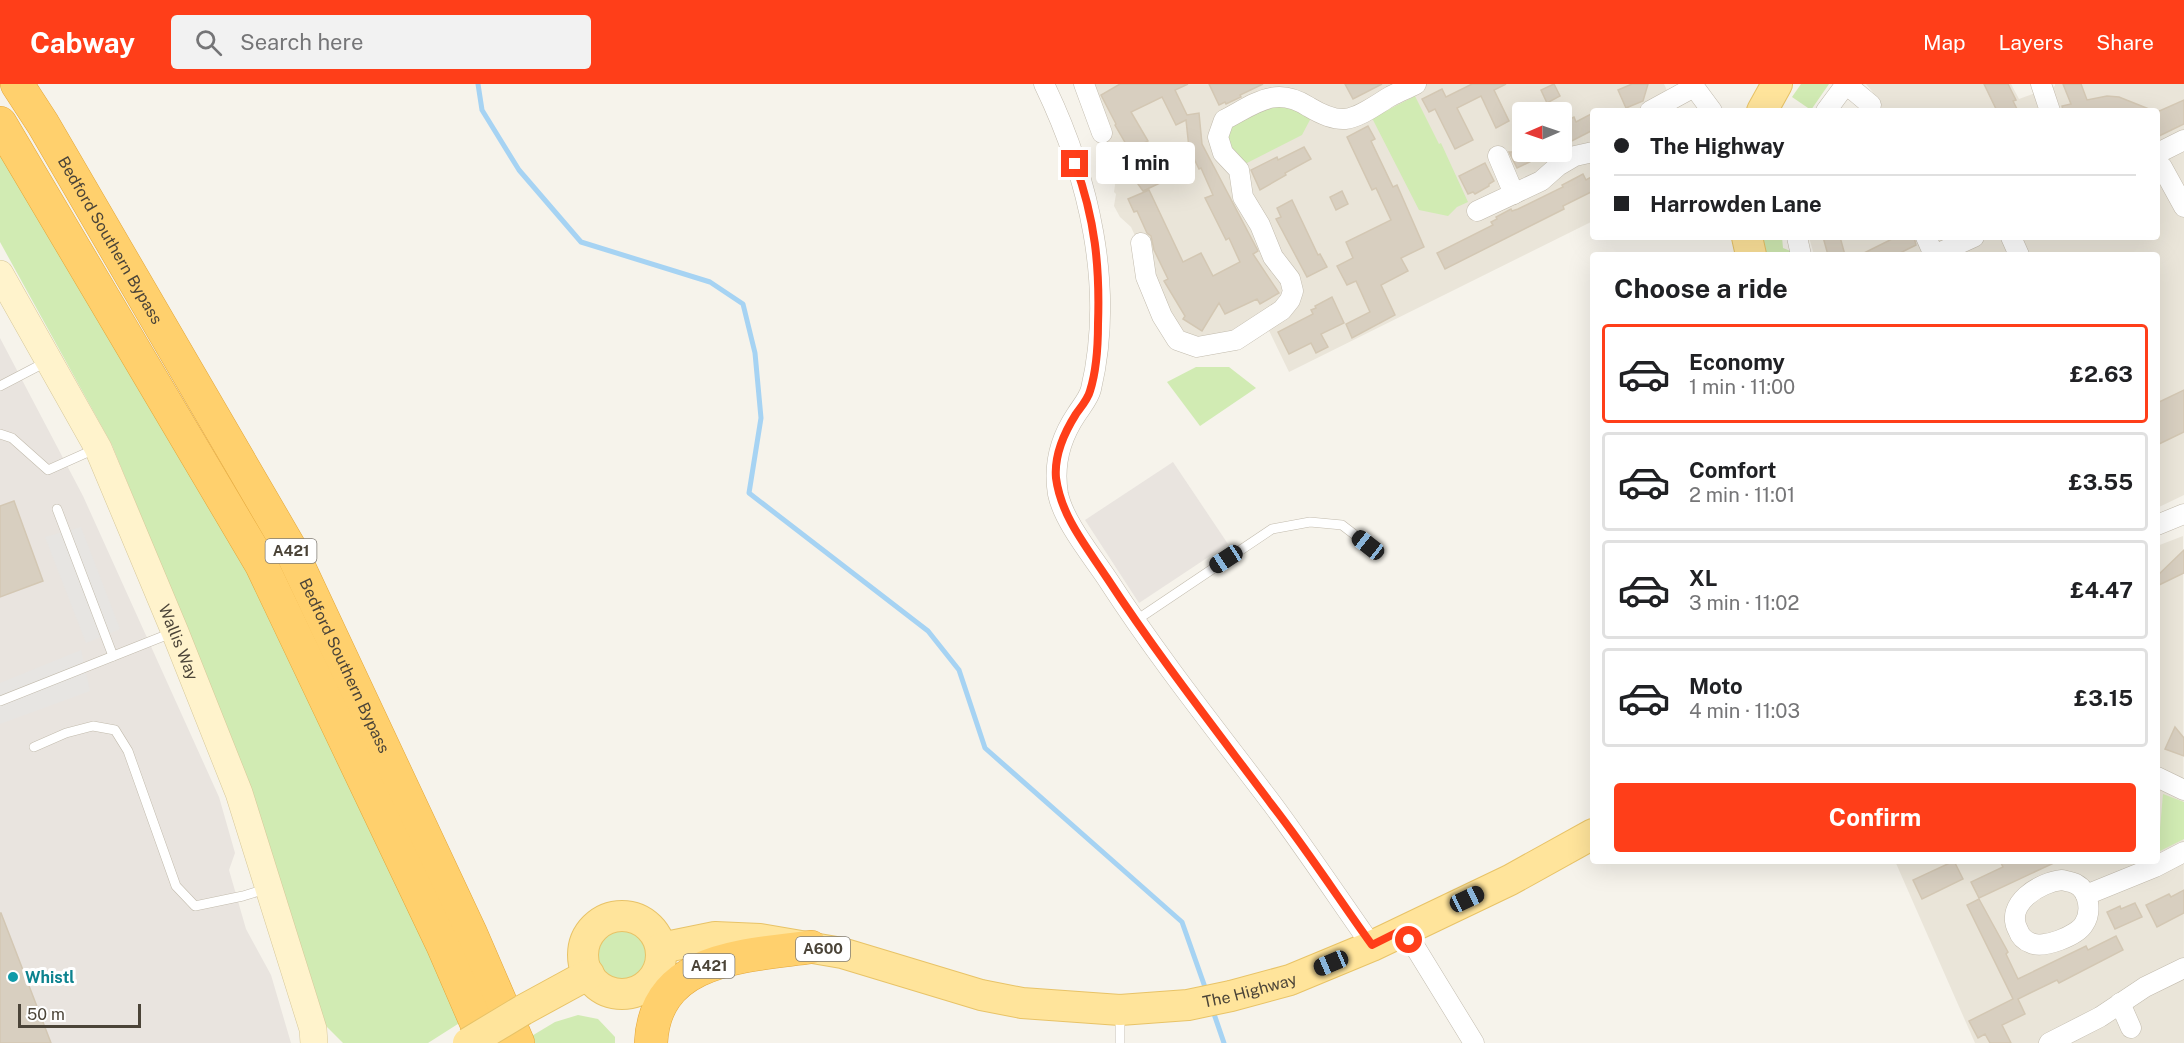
<!DOCTYPE html>
<meta charset="utf-8">
<style>
:root{--surface:#fff;--page:#f2f2f2;--text:#202124;--muted:#757577;--line:#e0e0e0;--accent:#ff3e19}
body{margin:0;font-family:"Public Sans",sans-serif;background:var(--page);color:var(--text);height:100vh;display:flex;flex-direction:column;font-size:22px;white-space:nowrap}
*{box-sizing:border-box;margin:0}
p{font-size:20px;color:var(--muted)}
.icon{flex:none;width:33px;height:33px;fill:none;stroke:currentColor;stroke-width:2;stroke-linecap:round;stroke-linejoin:round}
.map{position:relative;flex:1;overflow:hidden}
.drawer{position:absolute;left:1590px;top:168px;width:570px;height:612px;display:flex;flex-direction:column;background:var(--surface);border-radius:6px;box-shadow:0 6px 24px #0002}
.drawer>*{flex:none}
.hud{position:absolute;left:1590px;top:24px;width:570px;height:132px;border-radius:6px;box-shadow:0 6px 24px #0002;display:grid;align-content:center;height:132px;padding:0 24px;background:var(--surface)}
.needle{width:39px;rotate:268deg}
.fabs{position:absolute;left:1512px;top:18px;display:grid;gap:12px}
.fabs a{display:grid;place-items:center;width:60px;height:60px;border-radius:6px;background:var(--surface);box-shadow:0 6px 24px #0002;font-size:30px}
.scale{position:absolute;left:18px;bottom:15px;width:123px;box-sizing:border-box;padding-left:6px;border:3px solid #4b4438;border-top:0;font-size:16px;line-height:21px;white-space:nowrap;color:#4b4438;-webkit-text-stroke:4px #fff;paint-order:stroke}
.end{position:absolute;width:27px;height:27px;margin:-14px;border:8px solid #ff3e19;background:#fff;box-shadow:0 0 0 3px #fff}
.from{border-radius:50%}
.bubble{position:absolute;height:42px;border-radius:6px;background:var(--surface);box-shadow:0 6px 24px #0002;font-size:20px;font-weight:700;line-height:42px;text-align:center}
.car{position:absolute;width:18px;height:36px;margin:-18px -9px;border-radius:8px;box-shadow:0 0 4px 2px #0007;background:linear-gradient(#222 24%,#8ab4d8 0 40%,#222 0 76%,#8ab4d8 0 86%,#222 0)}
.hud b{display:flex;align-items:center;gap:21px;height:57px;font-size:22px}
.hud b+b{border-top:2px solid var(--line)}
.hud i{width:15px;height:15px;background:var(--text)}
ul{padding:0;list-style:none}
li{display:flex;align-items:center;gap:18px;height:99px;margin:0 12px 9px;padding:0 12px;border:3px solid var(--line);border-radius:6px}
li div{flex:1}
li b{display:block;font-size:22px}
li em{font-style:normal;font-weight:700}
li.active{border-color:var(--accent)}
li>.icon{width:54px;height:54px;stroke-width:1.5}
h2{padding:0 24px;font-size:27px;line-height:72px}
.button{display:flex;gap:12px;margin-top:auto;padding:12px 24px}
.button a{flex:1;height:69px;border-radius:6px;background:var(--accent);color:#fff;font-size:24px;font-weight:700;line-height:69px;text-align:center}
header{display:flex;align-items:center;gap:36px;box-sizing:border-box;height:84px;padding:0 30px;background:var(--accent);color:#fff}
header strong{font-size:28px}
nav{display:flex;gap:33px;margin-inline-start:auto;font-size:21px}
.search{width:420px;height:54px;background:var(--page);display:flex;align-items:center;gap:15px;box-sizing:border-box;padding:0 21px;border-radius:6px;color:var(--muted);font-size:22px}
.map>svg:first-child{display:block}
.residential{fill:#eae5d9;fill-rule:evenodd}
.industrial{fill:#e9e4df}
.green{fill:#d1ebb3}
.parking{fill:#e7e5e2}
.lines{fill:none;stroke-linecap:round;stroke-linejoin:round}
.stream{stroke:#a6d3f3;stroke-width:5}
.building{fill:#d8cfc0;stroke:#d3c7b3;stroke-width:1.5}
.lane-casing{stroke:#c2bbad;stroke-width:10}
.street-casing{stroke:#c2bbad;stroke-width:21}
.secondary-casing{stroke:#d7c89a;stroke-width:28}
.primary-casing{stroke:#e8c367;stroke-width:32}
.highway-casing{stroke:#e3a638;stroke-width:34}
.lane{stroke:#fff;stroke-width:9}
.street{stroke:#fff;stroke-width:20}
.secondary{stroke:#fff3cc;stroke-width:27}
.primary{stroke:#ffe49b;stroke-width:30}
.highway{stroke:#ffd06d;stroke-width:33}
.primary-bridge-casing{stroke:#e8c367;stroke-width:32;stroke-linecap:butt}
.primary-bridge{stroke:#ffe49b;stroke-width:30}
.route{stroke:#ff3e19;stroke-width:8}
.culture-dot{fill:#0f9aa8;stroke:#fff;stroke-width:2}
.labels{text-anchor:middle;stroke-width:6;stroke-linejoin:round;paint-order:stroke}
.shield{fill:#fff;stroke:#817c74;stroke-width:1.5}
.shield-label{font-size:15px;font-weight:bold;fill:#4b4438}
.street-label{font-size:16px;fill:#4b4438;stroke:#fff}
.culture-label{font-size:16px;font-weight:bold;fill:#0d838f;stroke:#fff;text-anchor:start}
</style>
<header>
<strong>Cabway</strong>
<div class="search"><svg class="icon" aria-label="search" viewBox="0 0 24 24"><circle cx="10" cy="10" r="6"/><path d="M15 15l6 6"/></svg>Search here</div>
<nav><a>Map</a><a>Layers</a><a>Share</a></nav>
</header>
<div class="map">
<svg width="2184" height="959" viewBox="0 0 2184 959">
<rect width="100%" height="100%" fill="#f6f3eb"/>
<g class="residential">
<path d="M1091 0H1664L1677 27H1593V137L1289 288 1261 230 1226 251 1199 254 1187 249 1180 244 1171 230 1131 143 1120 133 1114 122 1116 110 1114 108 1115 101 1109 76 1097 53 1112 46ZM1522 28H1562V68H1522Z"/>
<polygon points="1866,0 2011,0 2019,15 2055,2 2055,0 2184,0 2184,411 2157,424 2157,171 1814,171 1809,153 2157,153 2157,27 1874,27 1881,18"/>
<polygon points="2183,452 2184,959 1975,959 1895,777 2157,777 2157,462"/>
</g>
<g class="industrial">
<polygon points="0,254 83,412 219,713 235,769 229,786 246,845 271,891 291,959 0,959"/>
<polygon points="1173,378 1228,460 1139,519 1085,436"/>
</g>
<g class="green">
<polygon points="1801,0 1829,0 1811,26 1792,13"/>
<polygon points="1415,12 1439,60 1441,59 1468,118 1457,123 1448,132 1419,126 1372,34"/>
<path d="M1282 22 1312 32 1302 51 1245 80C1239 74 1229 66 1228 57 1225 42 1250 27 1263 24 1269 22 1276 22 1282 22Z"/>
<polygon points="0,52 253,486 461,938 428,959 343,959 324,940 230,650 112,361 0,158"/>
<polygon points="1762,153 1782,153 1783,164 1793,168 1794,171 1765,171"/>
<polygon points="1196,283 1229,283 1256,304 1200,342 1167,298"/>
<polygon points="2163,710 2184,718 2184,755 2158,768"/>
<circle cx="621" cy="870" r="27"/>
<polygon points="578,931 598,935 615,953 615,959 533,959 530,953 555,938"/>
</g>
<g class="parking">
<polygon points="81,443 120,545 86,559 45,453"/>
<polygon points="81,566 90,607 0,640 0,599"/>
</g>
<g class="lines">
<g class="stream">
<polyline points="478,0 482,26 519,86 581,158 710,198 743,220 755,269 761,334 749,409 928,547 959,586 985,664 1182,838 1206,906"/>
<polyline points="1213,927 1224,959"/>
</g>
</g>
<g class="building">
<polygon points="1120,0 1188,0 1175,6 1187,31 1199,29 1202,60 1258,167 1253,170 1279,209 1260,220 1257,215 1225,230 1219,219 1202,247 1183,235 1185,232 1164,197 1168,195 1154,166 1151,152 1147,149 1137,127 1134,128 1128,115 1149,106 1183,178 1201,169 1213,192 1240,178 1229,154 1226,156 1205,114 1213,111 1201,84 1199,85 1189,64 1186,36 1176,41 1162,13 1131,28 1148,57 1140,61 1157,85 1167,80 1173,93 1143,107 1120,75 1137,63 1130,67 1115,41 1116,40 1101,11"/>
<polygon points="1209,0 1263,0 1240,11 1241,13 1226,20 1225,18 1219,21"/>
<polygon points="1345,0 1382,0 1353,15"/>
<polygon points="1472,0 1506,0 1494,6 1509,37 1496,44 1481,12 1457,24 1473,56 1455,65 1435,25 1429,28 1422,15 1442,5 1446,13"/>
<polygon points="1554,0 1560,12 1547,19 1541,6"/>
<polygon points="1632,0 1648,0 1643,17 1626,24 1618,6"/>
<polygon points="1984,0 2008,0 2016,16 2013,17 2018,27 1997,27"/>
<polygon points="2063,0 2081,0 2087,16 2107,12 2119,13 2154,27 2063,27 2062,22 2071,20"/>
<polygon points="2184,16 2184,40 2157,53 2157,28"/>
<polygon points="1593,29 1593,46 1562,62 1562,39 1574,33 1576,38"/>
<polygon points="1368,42 1375,55 1371,57 1393,103 1397,101 1424,163 1401,174 1408,187 1381,201 1395,231 1352,254 1346,240 1370,228 1356,197 1347,201 1337,182 1353,174 1346,158 1391,136 1376,104 1372,106 1347,53"/>
<polygon points="1304,63 1311,75 1285,89 1286,91 1260,106 1251,86 1277,73 1278,76"/>
<polygon points="1509,68 1550,68 1517,84"/>
<polygon points="1485,79 1494,97 1489,100 1489,102 1475,110 1473,108 1468,110 1459,92"/>
<polygon points="1583,90 1586,96 1593,92 1593,107 1563,122 1564,125 1445,185 1437,169 1493,141 1491,138 1497,135 1496,133 1511,125 1512,127 1518,125 1563,103 1562,101"/>
<polygon points="1342,107 1348,120 1336,126 1330,113"/>
<polygon points="1292,116 1318,171 1320,170 1327,183 1307,193 1276,135 1281,133 1277,124"/>
<polygon points="1823,153 1840,153 1845,171 1828,171"/>
<polygon points="1896,153 1914,153 1916,161 1896,171 1860,171"/>
<polygon points="1332,213 1344,239 1321,250 1328,263 1316,269 1311,259 1289,270 1278,248 1313,230 1311,226 1316,224 1315,222"/>
<polygon points="2184,306 2184,348 2157,361 2157,319"/>
<polygon points="14,417 43,497 0,513 0,422"/>
<polygon points="2184,466 2184,489 2157,502 2157,492"/>
<polygon points="2175,643 2184,654 2184,672 2165,665"/>
<polygon points="1954,777 1963,795 1922,815 1913,796"/>
<polygon points="2000,777 2058,777 1979,814 1971,798 2003,783"/>
<polygon points="2184,806 2184,829 2157,843 2146,821 2169,810 2171,813"/>
<polygon points="1979,815 2008,868 2006,870 2018,895 2086,862 2088,866 2116,852 2123,866 2059,899 2057,896 2018,915 2025,930 2002,941 2011,959 1990,959 1985,950 1978,954 1969,937 2013,915 1967,821"/>
<polygon points="2135,819 2142,833 2115,845 2107,828 2120,822 2121,825"/>
<polygon points="0,829 1,829 51,959 0,959"/>
</g>
<g class="lines">
<g class="lane-casing">
<g id="lane">
<polyline points="0,302 46,278"/>
<polyline points="0,350 12,354 48,386 95,365"/>
<polyline points="57,425 113,572"/>
<polyline points="1135,537 1272,445 1310,438 1342,441 1368,461"/>
<polyline points="0,617 174,548"/>
<polyline points="34,663 66,649 93,642 115,646 128,667 176,802 195,822 243,812 266,805"/>
<polyline points="1120,959 1120,931"/>
</g>
</g>
<g class="street-casing">
<g id="street">
<path d="M1044 0C1089 93 1115 203 1091 305 1089 314 1081 323 1076 331 1060 355 1053 380 1058 410 1064 439 1094 474 1110 499 1160 576 1217 647 1273 721 1307 767 1339 815 1372 862"/>
<polyline points="1084,0 1102,49"/>
<polyline points="1692,0 1712,27"/>
<polyline points="2041,0 2050,27"/>
<polyline points="1650,27 1694,3"/>
<polyline points="1826,27 1846,0 1871,21"/>
<polyline points="1498,72 1514,110"/>
<polyline points="2157,74 2160,68 2184,56"/>
<polyline points="2157,79 2162,83 2184,123"/>
<polyline points="1477,127 1541,97 1558,82 1575,72 1593,68"/>
<polyline points="1797,153 1801,171"/>
<polyline points="1926,153 1934,171 1974,153"/>
<polyline points="2011,153 2019,171"/>
<path d="M1141 159 1146 193 1162 232 1177 256 1197 263 1236 256 1282 226 1290 216 1293 207 1290 195 1273 173 1260 141 1243 113 1239 86 1223 69 1218 53 1224 36C1255 20 1275 1 1309 23 1319 29 1332 36 1345 35 1361 33 1377 20 1391 12 1399 8 1408 4 1416 0"/>
<polyline points="2157,441 2184,430"/>
<polyline points="2157,693 2184,706"/>
<path d="M2062 796C2066 797 2072 798 2076 800 2089 807 2092 828 2084 840 2077 852 2043 865 2031 859 2025 857 2020 852 2018 846 2004 820 2040 798 2062 796Z"/>
<polyline points="2086,811 2155,783 2184,768"/>
<polyline points="1404,845 1474,959"/>
<polyline points="2120,919 2131,944"/>
<polyline points="2049,959 2100,933 2145,903 2184,884"/>
</g>
</g>
<g class="secondary-casing">
<g id="secondary">
<path id="s1" d="M0 190 98 364 175 548 239 709 313 945 314 959"/>
</g>
</g>
<g class="primary-casing">
<g id="primary">
<polyline points="1762,27 1777,0"/>
<polyline points="1747,153 1751,171"/>
<circle cx="622" cy="871" r="39"/>
<path id="s2" d="M661 864 715 853 760 855 842 869 981 911 1022 919 1120 926 1188 921 1231 912 1290 896 1372 862 1510 796 1593 750"/>
<polyline points="523,926 589,890"/>
</g>
</g>
<g class="highway-casing">
<g id="highway">
<path id="s3" d="M17 0 43 40 290 464 471 850 518 959"/>
<polyline points="0,39 261,480 443,862 485,959"/>
<path d="M651 959C655 873 745 872 811 863"/>
</g>
</g>
<use href="#lane" class="lane"/>
<use href="#street" class="street"/>
<use href="#secondary" class="secondary"/>
<use href="#primary" class="primary"/>
<use href="#highway" class="highway"/>
<g class="primary-bridge-casing">
<polyline id="primary-bridge" points="468,959 523,926"/>
</g>
<use href="#primary-bridge" class="primary-bridge"/>
</g>
<g class="lines">
<path class="route" d="M1075 80C1095 135 1100 182 1098 240 1098 262 1097 285 1090 307 1088 315 1081 323 1076 330 1064 349 1054 371 1056 394 1061 432 1086 462 1107 494 1158 572 1216 646 1272 721 1307 766 1339 815 1372 861L1404 845 1409 856"/>
</g>
<circle class="culture-dot" cx="13" cy="893" r="6"/>
<g class="labels">
<g class="shield">
<rect x="265.5" y="455" width="51" height="24" rx="4.5"/>
<rect x="796" y="853" width="54" height="24" rx="4.5"/>
<rect x="683.5" y="870" width="51" height="24" rx="4.5"/>
</g>
<g class="shield-label">
<text x="291" y="472">A421</text>
<text x="823" y="870">A600</text>
<text x="709" y="887">A421</text>
</g>
<g class="street-label">
<text dy="6" stroke="none"><textPath href="#s3" startOffset="182">Bedford Southern Bypass</textPath></text>
<text dy="6" stroke="none"><textPath href="#s1" startOffset="410">Wallis Way</textPath></text>
<text dy="6" stroke="none"><textPath href="#s3" startOffset="668">Bedford Southern Bypass</textPath></text>
<text dy="6" stroke="none"><textPath href="#s2" startOffset="600">The Highway</textPath></text>
</g>
<g class="culture-label">
<text x="25" y="899">Whistl</text>
</g>
</g>
</svg>
<div class="fabs">
<a><svg class="needle" viewBox="-14 -14 28 28"><path d="M0-13l5 13h-10z" fill="#e53935"/><path d="M0 13l5-13h-10z" fill="#757577"/></svg></a>
</div>
<div class="scale">50 m</div>
<i class="end from" style="left:1409px;top:856px"></i>
<i class="end" style="left:1075px;top:80px"></i>
<div class="bubble" style="left:1096px;top:58px;width:99px">1 min</div>
<i class="car" style="left:1368px;top:461px;rotate:308deg"></i>
<i class="car" style="left:1226px;top:475px;rotate:237deg"></i>
<i class="car" style="left:1467px;top:815px;rotate:65deg"></i>
<i class="car" style="left:1331px;top:879px;rotate:247deg"></i>
<div class="hud">
<b><i class="from"></i>The Highway</b>
<b><i></i>Harrowden Lane</b>
</div>
<section class="drawer">
<h2>Choose a ride</h2>
<ul>
<li class="active"><svg class="icon" aria-label="car" viewBox="0 0 24 24"><path d="M5 17H2v-5l4-1 3-4h7l3 4 3 1v5h-3M9 17h6M6 11h13"/><circle cx="7" cy="17" r="2"/><circle cx="17" cy="17" r="2"/></svg><div><b>Economy</b><p>1 min · 11:00</p></div><em>£2.63</em></li>
<li><svg class="icon" aria-label="car" viewBox="0 0 24 24"><path d="M5 17H2v-5l4-1 3-4h7l3 4 3 1v5h-3M9 17h6M6 11h13"/><circle cx="7" cy="17" r="2"/><circle cx="17" cy="17" r="2"/></svg><div><b>Comfort</b><p>2 min · 11:01</p></div><em>£3.55</em></li>
<li><svg class="icon" aria-label="car" viewBox="0 0 24 24"><path d="M5 17H2v-5l4-1 3-4h7l3 4 3 1v5h-3M9 17h6M6 11h13"/><circle cx="7" cy="17" r="2"/><circle cx="17" cy="17" r="2"/></svg><div><b>XL</b><p>3 min · 11:02</p></div><em>£4.47</em></li>
<li><svg class="icon" aria-label="car" viewBox="0 0 24 24"><path d="M5 17H2v-5l4-1 3-4h7l3 4 3 1v5h-3M9 17h6M6 11h13"/><circle cx="7" cy="17" r="2"/><circle cx="17" cy="17" r="2"/></svg><div><b>Moto</b><p>4 min · 11:03</p></div><em>£3.15</em></li>
</ul>
<div class="button"><a>Confirm</a></div>
</section>
</div>
